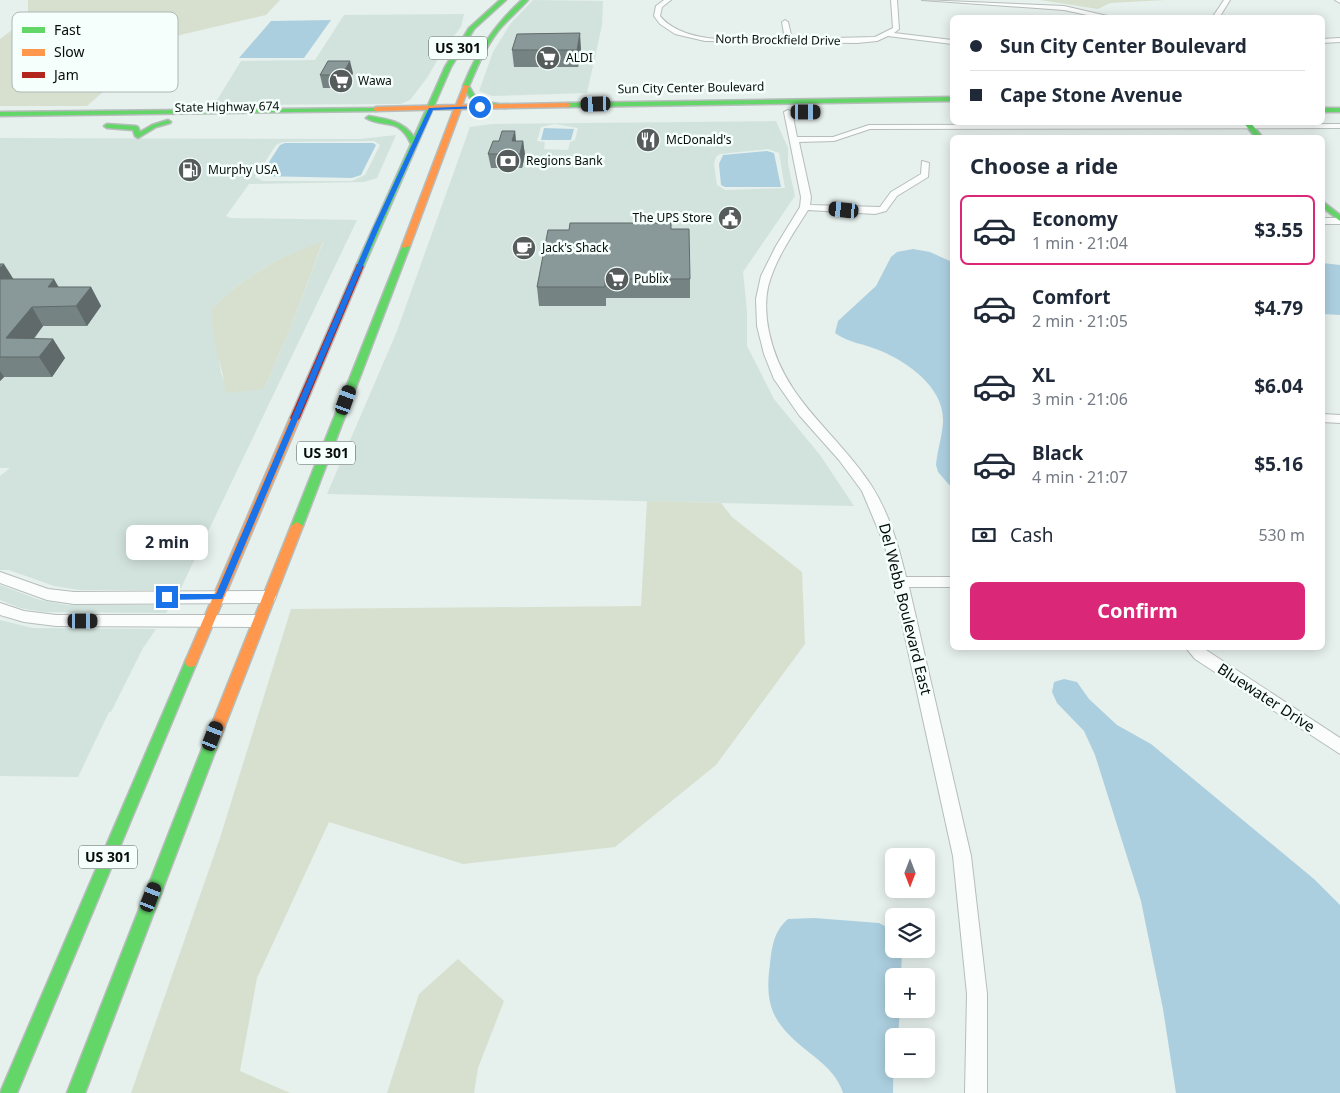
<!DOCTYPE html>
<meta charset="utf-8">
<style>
:root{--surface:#fff;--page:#f2f2f3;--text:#1f2937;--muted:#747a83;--line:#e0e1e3;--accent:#db2777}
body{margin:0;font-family:"Noto Sans",sans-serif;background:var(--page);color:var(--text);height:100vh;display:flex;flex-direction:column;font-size:19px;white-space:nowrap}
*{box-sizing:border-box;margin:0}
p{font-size:16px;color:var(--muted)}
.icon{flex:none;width:28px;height:28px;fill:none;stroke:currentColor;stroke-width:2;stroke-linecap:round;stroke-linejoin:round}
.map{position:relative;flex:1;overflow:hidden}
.side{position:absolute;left:950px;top:135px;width:375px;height:515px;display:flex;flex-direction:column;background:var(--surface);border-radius:8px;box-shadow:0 2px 12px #0003}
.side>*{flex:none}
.guide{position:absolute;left:950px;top:15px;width:375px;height:110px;border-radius:8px;box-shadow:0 2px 12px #0003;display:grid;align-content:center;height:110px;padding:0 20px;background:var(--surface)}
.needle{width:32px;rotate:180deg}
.tools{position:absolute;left:885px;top:848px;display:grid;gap:10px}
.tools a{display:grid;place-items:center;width:50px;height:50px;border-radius:8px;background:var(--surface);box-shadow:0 2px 12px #0003;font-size:25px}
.end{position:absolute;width:22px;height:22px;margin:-11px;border:6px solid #1a73e8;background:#fff;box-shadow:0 0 0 2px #fff}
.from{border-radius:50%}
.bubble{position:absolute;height:35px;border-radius:8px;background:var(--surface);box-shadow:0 2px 12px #0003;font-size:16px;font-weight:700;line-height:35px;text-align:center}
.car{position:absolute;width:15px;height:30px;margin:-15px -8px;border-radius:6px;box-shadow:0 0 4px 1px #0007;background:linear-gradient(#222 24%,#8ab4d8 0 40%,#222 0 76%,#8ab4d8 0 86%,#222 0)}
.guide b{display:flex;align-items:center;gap:18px;height:48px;font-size:19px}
.guide b+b{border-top:1px solid var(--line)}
.guide i{width:12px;height:12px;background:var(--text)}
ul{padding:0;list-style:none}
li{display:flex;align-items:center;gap:15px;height:70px;margin:0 10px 8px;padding:0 10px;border:2px solid transparent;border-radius:8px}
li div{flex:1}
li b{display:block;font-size:19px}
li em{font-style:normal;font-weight:700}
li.on{border-color:var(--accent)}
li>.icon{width:45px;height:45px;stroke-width:1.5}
h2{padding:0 20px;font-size:22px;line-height:60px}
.pay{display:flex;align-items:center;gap:12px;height:55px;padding:0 20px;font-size:19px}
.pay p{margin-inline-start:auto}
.button{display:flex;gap:10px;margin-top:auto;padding:10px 20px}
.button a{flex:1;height:58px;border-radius:8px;background:var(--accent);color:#fff;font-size:20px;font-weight:700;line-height:58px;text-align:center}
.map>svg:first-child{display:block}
.built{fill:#d2e3dd;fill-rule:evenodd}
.green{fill:#d7e0cf}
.water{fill:#accfdf}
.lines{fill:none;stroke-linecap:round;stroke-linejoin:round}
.street-casing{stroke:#b6bdbb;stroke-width:2}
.fast-casing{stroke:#b6bdbb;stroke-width:3}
.slow-casing{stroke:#b6bdbb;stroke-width:3}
.jam-casing{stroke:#b6bdbb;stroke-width:3}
.street{fill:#fbfdfc;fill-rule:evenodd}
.fast{fill:#63d668;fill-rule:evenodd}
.slow{fill:#ff974d;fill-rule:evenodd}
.jam{fill:#b3261e;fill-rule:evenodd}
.wall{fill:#768383}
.shaded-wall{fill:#606a6a}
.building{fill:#899898;stroke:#606a6a}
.route{fill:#1a73e8}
.labels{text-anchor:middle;stroke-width:5;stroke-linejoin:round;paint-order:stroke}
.far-street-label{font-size:12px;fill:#080d0c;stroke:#f5fffc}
.far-poi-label{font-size:12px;fill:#080d0c;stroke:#f5fffc;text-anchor:start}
.shield{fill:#f5fffc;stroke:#4f5654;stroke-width:1}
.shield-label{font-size:14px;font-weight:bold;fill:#080d0c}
.street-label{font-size:15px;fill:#080d0c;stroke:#f5fffc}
.key{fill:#f5fffc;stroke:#aeb6b4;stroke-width:1}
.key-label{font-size:14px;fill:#080d0c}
</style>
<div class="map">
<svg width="1340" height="1093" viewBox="0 0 1340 1093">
<rect width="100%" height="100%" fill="#e6f0ed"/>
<g class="built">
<polygon points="533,0 603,1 602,25 587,93 492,96 479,91 493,52 511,23"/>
<polygon points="464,14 461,27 444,49 427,78 410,100 401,104 214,105 241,61 315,60 344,15"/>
<path d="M776 121 788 148V164L795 196 743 272 747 311V346L774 399 820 455 854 506 327 494 397 331 470 127 492 124ZM555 124 578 128 575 140 570 142 568 150 544 149 545 142 537 141 541 127ZM768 149 779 153 785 188 725 190 717 185 714 164 716 157 720 154Z"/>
<path d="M396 135 377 178 364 182 249 184 226 216 231 218 357 220 180 590H79L54 586 9 570H0V476L10 468H0V138L360 139ZM374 141 380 145 365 175 352 181H263L255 177 276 145 283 142ZM323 242 290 329 264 389 226 386 221 373 212 308 238 285 277 260Z"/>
<polygon points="0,585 40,600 68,605 171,605 166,613 43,612 20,608 0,600"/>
<polygon points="0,620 33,628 156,629 143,648 111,712 109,712 78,777 0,776"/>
</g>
<g class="green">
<polygon points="28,0 280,0 266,15 180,35 173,39 158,60 136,63 87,106 0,106 0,39 28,18"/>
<polygon points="1040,0 1165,0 1110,3 1098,9"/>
<path d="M323 241 290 329 264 389 226 393C223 365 209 337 212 308L238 285 277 260Z"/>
<polygon points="647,501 721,503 732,517 802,572 805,644 716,765 615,847 463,864 329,822 257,978 240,1071 290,1093 131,1093 220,838 291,609 641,606"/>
<polygon points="458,959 504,1001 478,1068 474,1093 387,1093 419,994"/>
</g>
<g class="water">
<polygon points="331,20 304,58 239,58 271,21"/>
<polygon points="544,128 574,129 571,140 541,140"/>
<polygon points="285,143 373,143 376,145 361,175 352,178 260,176 280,145"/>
<polygon points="767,151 774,153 781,187 725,187 721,185 719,164 723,155"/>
<path d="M913 249 930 252 952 262V488L938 472 936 465C937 451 942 437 943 423 945 388 909 363 881 351 866 344 848 343 835 333L838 321 876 286 891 257 897 252Z"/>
<polygon points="1322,263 1340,265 1340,315 1323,314"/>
<polygon points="1064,679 1077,682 1089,699 1117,725 1151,744 1314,879 1340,905 1340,1093 1176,1093 1163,1009 1141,901 1095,755 1084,731 1057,703 1052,692 1054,682"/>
<path d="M814 918 879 923 894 931V949H902L901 976H894V1009H900L898 1036H894L893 1093H843C838 1077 828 1068 815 1057 778 1028 763 1013 770 964 772 946 774 931 788 919Z"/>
</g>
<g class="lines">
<g class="street-casing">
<g id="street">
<path d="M664 0H671L662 7 660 16C685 47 749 39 785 39L782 22 785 20 788 22 792 39 875 37 893 28 891 0H897L899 29 894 33 952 40V44L888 36 877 41 857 43 705 41 675 34 660 24 654 16 656 6Z"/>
<polygon points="922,0 1064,6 1116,18 1101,18 1064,10"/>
<polygon points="1224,0 1230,0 1219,18 1212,18"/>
<polygon points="1335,0 1340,0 1340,3"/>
<polygon points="1340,38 1340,42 1322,43 1322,39"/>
<path d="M788 110 792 112 797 137H833L869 125 1340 124V128L870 129 834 141 799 142 811 197 810 205 880 207 891 192 921 174 922 161 929 163 928 177 897 196 886 211 875 214 808 210C793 234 775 259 768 287 765 302 766 318 769 332 783 400 836 431 871 485 889 513 898 544 906 577H952V587H909L971 856 987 994V1093H965L967 994 953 856 885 546 862 491 839 460 799 415 774 379 764 354 757 326 756 299 761 276 776 246 800 207 801 197 784 112Z"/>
<rect x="1322" y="218" width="18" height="6"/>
<polygon points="1322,414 1340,415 1340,423 1322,422"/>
<polygon points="0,572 48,589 74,592 269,591 274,593 276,597 274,601 269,603 74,604 47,600 0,583"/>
<polygon points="0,603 24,611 56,615 258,615 263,617 265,621 263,625 258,627 56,626 24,622 0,615"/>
<polygon points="1186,648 1203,648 1340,738 1340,754 1195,659"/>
</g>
</g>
<g class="fast-casing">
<g id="fast">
<path d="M500 0H506L474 29 451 67 364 266 357 268 356 266 411 144C398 116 385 129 366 118L369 116C387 119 403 121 414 137L445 67 469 28Z"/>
<path d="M522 0H528C518 11 507 20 498 31 485 48 477 67 469 86L477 100 508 106 505 108 473 103 463 86C477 52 494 25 522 0Z"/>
<polygon points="952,97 952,101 568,107 565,105 568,103"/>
<polygon points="378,108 378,110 376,111 0,116 0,112"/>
<rect x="1322" y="108" width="18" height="4"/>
<polygon points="168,120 171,122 170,123 156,127 138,138 135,136 133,130 107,128 104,126 107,124 136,126 138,127 140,132 152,125"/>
<polygon points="1243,122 1250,122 1263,138 1256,138"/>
<polygon points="1322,201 1340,215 1340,221 1322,207"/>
<polygon points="403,244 410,246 303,526 297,530 293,529 291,526"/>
<polygon points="191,657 195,658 197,662 17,1093 0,1093 185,662 187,658"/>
<polygon points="214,730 219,732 221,736 85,1093 67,1093 207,736 209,732"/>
</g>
</g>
<g class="slow-casing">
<g id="slow">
<polygon points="464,85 469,86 462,105 568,103 571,105 568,107 461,109 410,246 403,248 402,246 454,109 376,111 373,109 376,107 456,105"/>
<polygon points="295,415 300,418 197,662 195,666 191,667 187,666 185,662 290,418"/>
<polygon points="297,522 303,526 221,736 219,740 214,742 209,740 207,736 291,526"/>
</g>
</g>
<g class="jam-casing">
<polygon id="jam" points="357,264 364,266 300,418 298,420 292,420 290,418"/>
</g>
<use href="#street" class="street"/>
<use href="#fast" class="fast"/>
<use href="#slow" class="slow"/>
<use href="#jam" class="jam"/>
</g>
<g class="wall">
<polygon points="581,49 578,67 514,67 512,50"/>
<polygon points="353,73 346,88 323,88 320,75"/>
<polygon points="515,131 516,141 523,141 525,155 522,168 491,168 488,154 499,141"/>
<polygon points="671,229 690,279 690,298 606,298 606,306 539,306 537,287"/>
<polygon points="0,264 13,279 59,287 91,287 101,306 87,326 43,326 34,339 53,339 65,358 52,377 4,377 0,381"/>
</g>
<g class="shaded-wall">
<polygon points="580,33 581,49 578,67 577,50"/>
<polygon points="350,61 353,73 346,88 342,75"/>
<polygon points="515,131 516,144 514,155 512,141"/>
<polygon points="523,141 525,155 522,168 520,154"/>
<polygon points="4,264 16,283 0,295 0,268"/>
<polygon points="54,279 65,298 48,287"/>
<polygon points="91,287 101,306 87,326 76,306"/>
<polygon points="32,307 43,326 19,357 6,338"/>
<polygon points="53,339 65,358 52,377 39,357"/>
<polygon points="0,371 4,377 0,381"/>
</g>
<g class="building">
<polygon points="580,33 577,50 512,50 517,34"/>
<polygon points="328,61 350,61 342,75 320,75"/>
<polygon points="502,131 515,131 512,141 523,141 520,154 488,154 493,141 499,141"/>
<polygon points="570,223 671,223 671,229 689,229 690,279 605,279 605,287 537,287 548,230 569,230"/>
<polygon points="0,264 4,264 0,268"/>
<polygon points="0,279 54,279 48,287 91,287 76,306 32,307 6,338 53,339 39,357 0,357"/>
</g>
<polygon class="route" points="480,106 482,108 433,110 379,228 222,599 164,600 164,595 167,594 216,594 373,228 429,108"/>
<defs>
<g id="supermarket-disc" transform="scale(1.25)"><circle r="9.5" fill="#565c5b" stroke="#f5fffc"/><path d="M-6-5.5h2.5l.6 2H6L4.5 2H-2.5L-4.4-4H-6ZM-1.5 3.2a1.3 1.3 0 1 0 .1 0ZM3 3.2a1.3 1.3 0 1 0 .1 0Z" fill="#fff"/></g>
<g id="restaurant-disc" transform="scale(1.25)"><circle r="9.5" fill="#565c5b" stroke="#f5fffc"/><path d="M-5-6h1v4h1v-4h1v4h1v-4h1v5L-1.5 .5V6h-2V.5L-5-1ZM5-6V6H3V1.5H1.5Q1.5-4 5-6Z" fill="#fff"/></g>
<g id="bank-disc" transform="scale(1.25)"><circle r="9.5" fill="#565c5b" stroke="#f5fffc"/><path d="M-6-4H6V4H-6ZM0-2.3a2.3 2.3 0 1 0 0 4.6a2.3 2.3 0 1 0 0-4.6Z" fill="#fff"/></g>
<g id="fuel-disc" transform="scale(1.25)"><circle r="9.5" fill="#565c5b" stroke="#f5fffc"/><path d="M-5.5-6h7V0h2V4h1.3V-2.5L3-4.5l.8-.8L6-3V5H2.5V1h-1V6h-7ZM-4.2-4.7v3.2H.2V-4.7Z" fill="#fff"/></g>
<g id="civic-disc" transform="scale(1.25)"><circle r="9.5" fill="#565c5b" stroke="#f5fffc"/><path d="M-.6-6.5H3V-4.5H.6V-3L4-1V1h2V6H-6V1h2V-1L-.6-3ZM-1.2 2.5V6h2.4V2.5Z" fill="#fff"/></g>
<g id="cafe-disc" transform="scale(1.25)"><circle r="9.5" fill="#565c5b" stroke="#f5fffc"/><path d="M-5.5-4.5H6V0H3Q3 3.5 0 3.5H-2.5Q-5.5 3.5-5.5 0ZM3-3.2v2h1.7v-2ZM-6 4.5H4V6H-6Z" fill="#fff"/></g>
</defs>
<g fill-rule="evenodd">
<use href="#supermarket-disc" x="548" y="58"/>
<use href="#supermarket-disc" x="341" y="81"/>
<use href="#restaurant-disc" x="648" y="140"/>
<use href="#bank-disc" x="508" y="161"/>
<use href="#fuel-disc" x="190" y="170"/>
<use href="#civic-disc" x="730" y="218"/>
<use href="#cafe-disc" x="524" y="248"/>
<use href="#supermarket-disc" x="617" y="279"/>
</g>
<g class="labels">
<g class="far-street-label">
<text transform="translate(778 40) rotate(1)" y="4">North Brockfield Drive</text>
<text transform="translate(691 88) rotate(-1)" y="4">Sun City Center Boulevard</text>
<text transform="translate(227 107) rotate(-1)" y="4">State Highway 674</text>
</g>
<g class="far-poi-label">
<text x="566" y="62">ALDI</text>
<text x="358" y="85">Wawa</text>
<text x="666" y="144">McDonald's</text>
<text x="526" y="165">Regions Bank</text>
<text x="208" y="174">Murphy USA</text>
<text x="712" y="222" text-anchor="end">The UPS Store</text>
<text x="542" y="252">Jack's Shack</text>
<text x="634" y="283">Publix</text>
</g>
<g class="shield">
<rect x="429" y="36.5" width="58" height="23" rx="4"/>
<rect x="297" y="441.5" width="58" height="23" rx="4"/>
<rect x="79" y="845.5" width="58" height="23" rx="4"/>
</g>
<g class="shield-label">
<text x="458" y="53">US 301</text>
<text x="326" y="458">US 301</text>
<text x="108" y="862">US 301</text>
</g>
<g class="street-label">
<text transform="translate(905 609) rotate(76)" y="5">Del Webb Boulevard East</text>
<text transform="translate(1266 698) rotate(33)" y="5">Bluewater Drive</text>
</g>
</g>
<rect x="12" y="12" width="166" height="80" rx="8" class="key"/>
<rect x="22" y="27" width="23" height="6" fill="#63d668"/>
<rect x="22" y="49" width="23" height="7" fill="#ff974d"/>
<rect x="22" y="72" width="23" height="6" fill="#b3261e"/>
<g class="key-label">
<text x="54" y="35">Fast</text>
<text x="54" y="57">Slow</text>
<text x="54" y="80">Jam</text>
</g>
</svg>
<div class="tools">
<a><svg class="needle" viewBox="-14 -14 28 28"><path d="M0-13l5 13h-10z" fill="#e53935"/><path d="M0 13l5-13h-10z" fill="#747a83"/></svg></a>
<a><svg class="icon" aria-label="layers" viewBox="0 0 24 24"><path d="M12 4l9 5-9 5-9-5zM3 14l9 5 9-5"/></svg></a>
<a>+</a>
<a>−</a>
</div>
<i class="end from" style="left:480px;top:107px"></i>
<i class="end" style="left:167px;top:597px"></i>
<div class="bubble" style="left:126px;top:525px;width:82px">2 min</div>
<i class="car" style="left:596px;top:104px;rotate:268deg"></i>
<i class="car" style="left:806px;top:112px;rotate:90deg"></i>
<i class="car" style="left:844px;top:210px;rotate:276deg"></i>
<i class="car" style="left:346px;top:400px;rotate:20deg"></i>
<i class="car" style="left:83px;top:621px;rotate:90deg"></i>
<i class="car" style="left:213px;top:736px;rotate:21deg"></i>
<i class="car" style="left:151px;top:897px;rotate:21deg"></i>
<div class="guide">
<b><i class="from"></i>Sun City Center Boulevard</b>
<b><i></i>Cape Stone Avenue</b>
</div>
<section class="side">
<h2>Choose a ride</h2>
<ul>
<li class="on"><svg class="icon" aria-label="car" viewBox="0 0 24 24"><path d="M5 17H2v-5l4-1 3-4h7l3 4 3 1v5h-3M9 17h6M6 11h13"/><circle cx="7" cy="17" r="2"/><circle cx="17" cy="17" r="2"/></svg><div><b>Economy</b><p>1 min · 21:04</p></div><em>$3.55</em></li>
<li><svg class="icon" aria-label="car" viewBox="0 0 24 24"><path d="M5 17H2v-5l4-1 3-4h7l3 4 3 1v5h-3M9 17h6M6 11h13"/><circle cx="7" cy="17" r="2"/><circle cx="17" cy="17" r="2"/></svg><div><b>Comfort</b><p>2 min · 21:05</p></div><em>$4.79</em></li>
<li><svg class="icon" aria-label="car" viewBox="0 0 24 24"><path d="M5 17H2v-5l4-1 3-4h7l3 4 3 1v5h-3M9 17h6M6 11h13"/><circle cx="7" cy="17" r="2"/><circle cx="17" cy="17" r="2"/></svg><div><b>XL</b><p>3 min · 21:06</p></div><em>$6.04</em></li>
<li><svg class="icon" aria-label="car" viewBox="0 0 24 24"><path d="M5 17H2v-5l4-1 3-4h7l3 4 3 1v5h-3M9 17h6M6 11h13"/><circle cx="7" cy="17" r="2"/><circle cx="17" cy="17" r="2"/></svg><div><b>Black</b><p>4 min · 21:07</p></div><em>$5.16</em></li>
</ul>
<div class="pay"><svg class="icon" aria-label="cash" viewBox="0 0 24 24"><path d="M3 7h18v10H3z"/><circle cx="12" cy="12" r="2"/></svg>Cash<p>530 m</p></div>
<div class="button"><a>Confirm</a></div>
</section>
</div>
